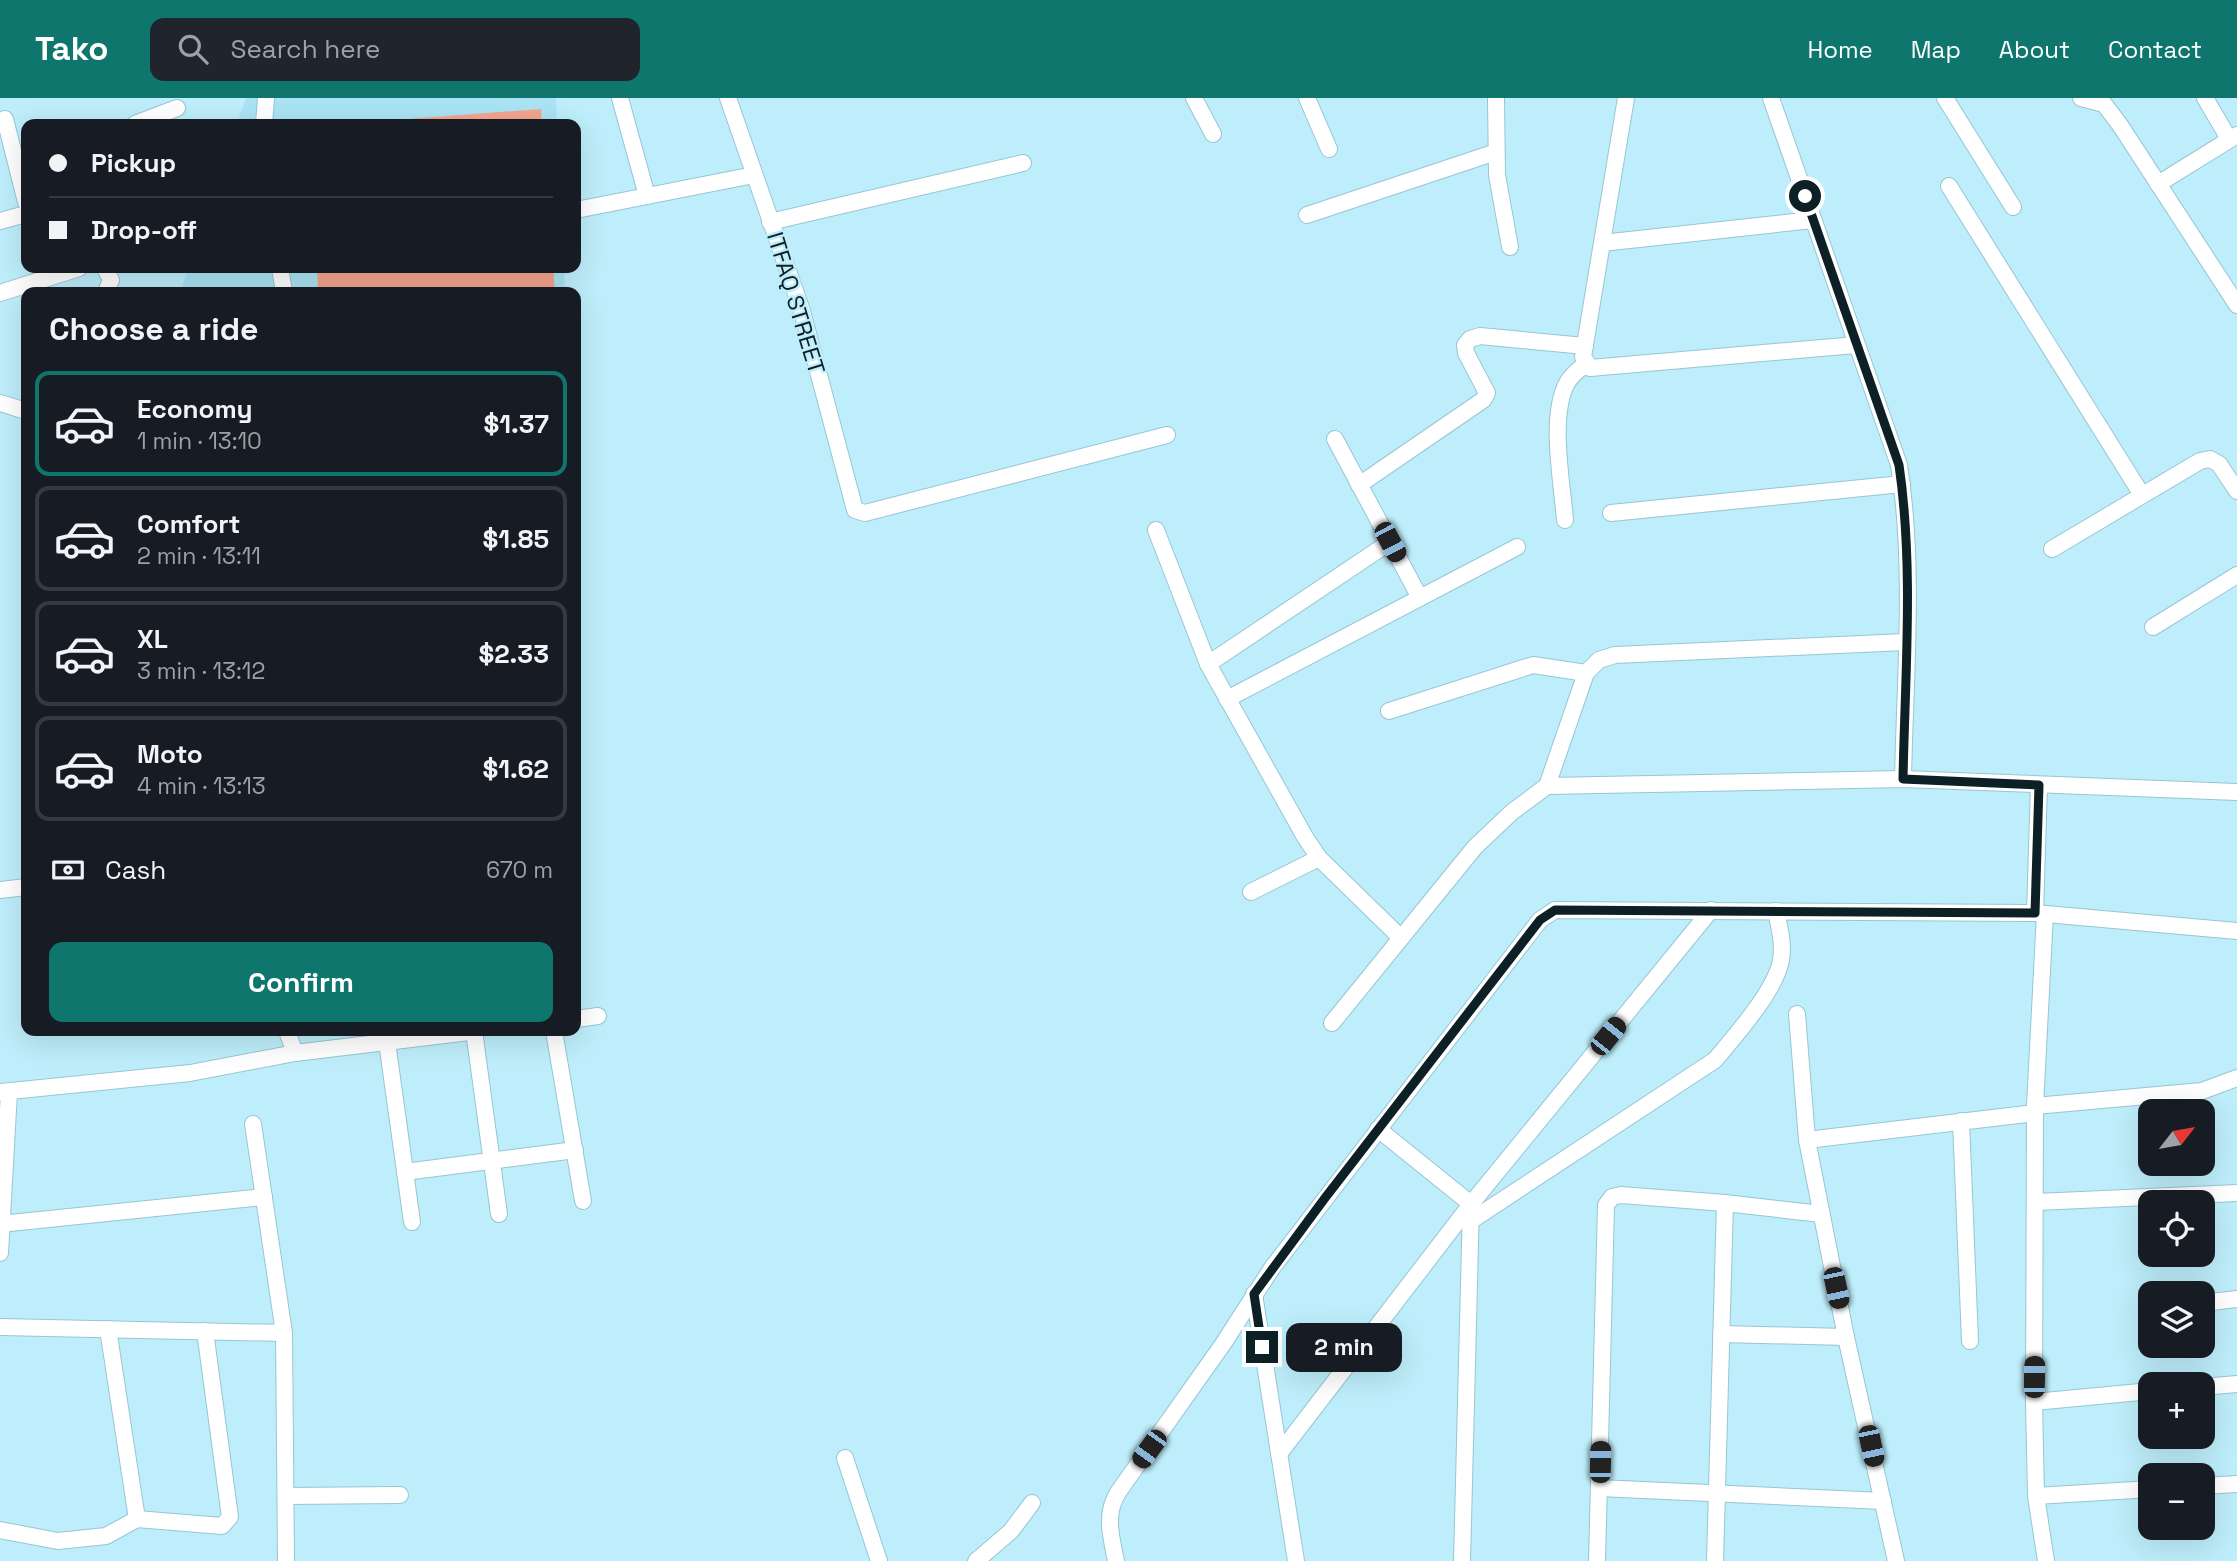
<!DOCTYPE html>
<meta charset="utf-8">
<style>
:root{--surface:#171b24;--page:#20242c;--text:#f1f3f6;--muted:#9ea1a6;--line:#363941;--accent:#0f766e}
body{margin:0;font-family:"Space Grotesk",sans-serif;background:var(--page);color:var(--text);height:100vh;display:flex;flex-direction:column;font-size:26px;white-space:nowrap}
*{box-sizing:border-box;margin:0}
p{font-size:23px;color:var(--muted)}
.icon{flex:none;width:38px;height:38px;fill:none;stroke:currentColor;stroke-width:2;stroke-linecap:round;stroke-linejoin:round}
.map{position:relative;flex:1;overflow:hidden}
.drawer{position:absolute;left:21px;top:189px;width:560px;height:749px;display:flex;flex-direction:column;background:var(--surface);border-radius:14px;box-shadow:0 7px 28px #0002}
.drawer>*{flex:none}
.hud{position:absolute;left:21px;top:21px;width:560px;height:154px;border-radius:14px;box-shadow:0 7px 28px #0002;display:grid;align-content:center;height:154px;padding:0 28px;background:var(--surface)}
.needle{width:46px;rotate:59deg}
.fabs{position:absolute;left:2138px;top:1001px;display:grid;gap:14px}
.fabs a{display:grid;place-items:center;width:77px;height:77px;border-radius:14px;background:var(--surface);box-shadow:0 7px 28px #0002;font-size:35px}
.end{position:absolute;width:32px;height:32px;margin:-16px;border:9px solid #0d2025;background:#fff;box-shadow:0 0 0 4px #fff}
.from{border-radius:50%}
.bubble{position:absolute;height:49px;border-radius:14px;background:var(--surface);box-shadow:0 7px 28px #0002;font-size:23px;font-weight:700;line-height:49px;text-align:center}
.car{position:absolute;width:21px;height:42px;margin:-21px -10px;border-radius:9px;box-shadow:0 0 5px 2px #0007;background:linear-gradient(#222 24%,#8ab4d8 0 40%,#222 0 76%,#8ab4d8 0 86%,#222 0)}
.hud b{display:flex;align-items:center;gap:24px;height:66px;font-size:26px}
.hud b+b{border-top:2px solid var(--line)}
.hud i{width:18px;height:18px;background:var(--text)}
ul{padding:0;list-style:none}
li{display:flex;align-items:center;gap:21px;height:105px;margin:0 14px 10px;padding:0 14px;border:4px solid var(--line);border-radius:14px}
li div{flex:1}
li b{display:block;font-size:26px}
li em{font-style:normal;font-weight:700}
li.active{border-color:var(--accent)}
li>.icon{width:63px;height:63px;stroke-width:1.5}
h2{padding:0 28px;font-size:32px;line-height:84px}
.pay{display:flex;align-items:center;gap:18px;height:77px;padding:0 28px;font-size:26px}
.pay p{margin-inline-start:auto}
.primary-button{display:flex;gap:14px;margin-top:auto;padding:14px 28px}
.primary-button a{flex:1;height:80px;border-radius:14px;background:var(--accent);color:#fff;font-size:28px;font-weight:700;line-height:80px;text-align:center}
header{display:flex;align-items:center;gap:42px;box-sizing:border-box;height:98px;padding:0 35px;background:var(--accent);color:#fff}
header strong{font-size:33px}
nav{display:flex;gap:38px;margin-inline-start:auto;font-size:24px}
.search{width:490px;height:63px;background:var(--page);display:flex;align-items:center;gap:18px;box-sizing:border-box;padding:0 24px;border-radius:14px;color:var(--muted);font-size:26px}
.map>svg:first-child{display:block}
.built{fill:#aae4f4}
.green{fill:#f4a48d}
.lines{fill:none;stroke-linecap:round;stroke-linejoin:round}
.street-casing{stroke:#97c6d3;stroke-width:18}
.street{stroke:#fff;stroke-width:16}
.route{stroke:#0d2025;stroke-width:9}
.labels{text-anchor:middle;stroke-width:5;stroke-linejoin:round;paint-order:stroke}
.street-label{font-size:23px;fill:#0d2025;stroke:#beeefb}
</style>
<header>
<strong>Tako</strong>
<div class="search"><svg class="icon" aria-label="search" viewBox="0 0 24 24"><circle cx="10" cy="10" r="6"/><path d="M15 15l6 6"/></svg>Search here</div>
<nav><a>Home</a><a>Map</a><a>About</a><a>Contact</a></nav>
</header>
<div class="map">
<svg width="2237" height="1463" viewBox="0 0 2237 1463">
<rect width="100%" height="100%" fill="#beeefb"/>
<g class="built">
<polygon points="246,0 556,0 557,26 237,26"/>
<polygon points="189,170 564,170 565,194 180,194"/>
</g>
<g class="green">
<polygon points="541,11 542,26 341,26"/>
<polygon points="317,170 553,170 555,194 318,194"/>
</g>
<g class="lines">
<g class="street-casing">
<g id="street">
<polyline points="620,0 647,98"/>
<polyline points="728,0 802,213 855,412 865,415 1167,337"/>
<polyline points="1194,0 1213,36"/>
<polyline points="1307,0 1329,51"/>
<polyline points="1496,0 1497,77 1510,149"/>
<polyline points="1626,0 1583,259 1590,270 1856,247"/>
<path d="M1771 0 1899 367C1915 470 1905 577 1903 681"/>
<polyline points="1945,0 2013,109"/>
<polyline points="2081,0 2104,6 2120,27 2237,207"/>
<polyline points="2205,0 2229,41"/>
<polyline points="5,21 26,104"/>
<polyline points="135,26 177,10"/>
<polyline points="264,26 266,0"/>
<polyline points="2158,86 2237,37"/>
<polyline points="1949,88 2142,397"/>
<polyline points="576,112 754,77"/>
<polyline points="1307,117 1496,54"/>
<polyline points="0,123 26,116"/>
<polyline points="770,124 1023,65"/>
<polyline points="1602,145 1813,122"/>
<polyline points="105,170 111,182 106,194"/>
<polyline points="280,170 284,194"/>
<polyline points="0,195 79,170"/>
<polyline points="0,305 26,313"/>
<polyline points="1335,341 1420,500"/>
<polyline points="1359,387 1483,302 1487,295 1466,255 1465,247 1470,241 1480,238 1585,248"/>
<polyline points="1611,415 1902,386"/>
<path d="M1565 422C1562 384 1549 318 1567 285 1572 276 1580 271 1587 265"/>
<polyline points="1156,432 1208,566 1305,739 1319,760 1401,840"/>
<polyline points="2052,451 2200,363 2210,361 2219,366 2237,393"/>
<polyline points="2153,529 2237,477"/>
<polyline points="1208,566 1390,444"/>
<polyline points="1227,601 1517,449"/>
<polyline points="1389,613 1533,567 1586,575"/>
<polyline points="1547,688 1903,681 2237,694"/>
<polyline points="0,792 26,789"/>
<polyline points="1251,794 1319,760"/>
<polyline points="2035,815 2039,687"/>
<polyline points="2045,816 2035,1008 2034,1304 2036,1398 2046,1463"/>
<polyline points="1797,916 1807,1042 1846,1239 1896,1463"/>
<polyline points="576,921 598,918"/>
<polyline points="1332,925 1475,749 1512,714 1547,688 1586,575 1599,562 1615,557 1905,544"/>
<polyline points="287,933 295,955"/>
<polyline points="474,933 499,1116"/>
<polyline points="554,933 583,1103"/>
<polyline points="387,944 412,1124"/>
<polyline points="0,994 190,975 295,955 477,933"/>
<polyline points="2035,1008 2202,993 2237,980"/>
<polyline points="1961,1023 1970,1243"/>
<polyline points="253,1026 284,1235 286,1463"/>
<polyline points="1378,1031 1471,1106 1462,1463"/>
<polyline points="1807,1042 2035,1015"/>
<polyline points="405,1074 575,1052"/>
<polyline points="2036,1104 2237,1095"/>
<path d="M1469 1124 1715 962C1735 938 1776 892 1781 862 1784 846 1779 828 1776 813"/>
<polyline points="0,1126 264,1099"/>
<polyline points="0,1155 9,994"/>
<polyline points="1254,1196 1296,1463"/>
<polyline points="2203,1205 2237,1201"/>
<polyline points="0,1229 284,1235"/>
<polyline points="108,1231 137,1421"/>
<polyline points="1721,1236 1846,1239"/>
<polyline points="2203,1289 2237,1286"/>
<polyline points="2034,1304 2151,1293"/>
<polyline points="1279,1356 1471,1106 1711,812"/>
<polyline points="845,1360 879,1463"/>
<polyline points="2203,1388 2237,1386"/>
<polyline points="1599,1390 1883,1403"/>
<polyline points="286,1398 400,1397"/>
<polyline points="2036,1398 2151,1391"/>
<polyline points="0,1432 58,1443 106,1438 137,1421 222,1428 230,1419 205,1233"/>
<polyline points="976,1463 1011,1433 1032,1405"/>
<path d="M1116 1463C1111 1438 1104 1415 1119 1393L1223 1246 1272 1170 1540 822 1555 812 2035 815 2237 833"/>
<polyline points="1597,1463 1606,1107 1612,1099 1621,1097 1725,1105 1821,1116"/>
<polyline points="1715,1463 1725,1105"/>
</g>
</g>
<use href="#street" class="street"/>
</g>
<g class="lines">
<path class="route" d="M1262 1249 1254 1196 1325 1100 1540 822 1555 812 2035 815 2039 687 1903 681C1905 577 1914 470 1899 367L1805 98"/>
</g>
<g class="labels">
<g class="street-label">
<text transform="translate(796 205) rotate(73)" y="8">ITFAQ STREET</text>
</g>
</g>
</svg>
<div class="fabs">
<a><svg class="needle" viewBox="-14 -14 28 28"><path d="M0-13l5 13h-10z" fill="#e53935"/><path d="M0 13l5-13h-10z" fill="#9ea1a6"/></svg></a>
<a><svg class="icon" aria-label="locate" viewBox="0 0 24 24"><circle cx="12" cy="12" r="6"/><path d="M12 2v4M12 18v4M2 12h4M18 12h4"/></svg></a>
<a><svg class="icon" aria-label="layers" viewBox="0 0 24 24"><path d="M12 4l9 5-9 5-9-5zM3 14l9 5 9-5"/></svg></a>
<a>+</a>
<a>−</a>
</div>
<i class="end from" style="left:1805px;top:98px"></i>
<i class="end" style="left:1262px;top:1249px"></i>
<div class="bubble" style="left:1286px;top:1225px;width:116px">2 min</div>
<i class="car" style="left:1390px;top:444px;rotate:152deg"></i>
<i class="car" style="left:1608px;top:938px;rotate:39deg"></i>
<i class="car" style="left:1836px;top:1190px;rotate:168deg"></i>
<i class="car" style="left:2034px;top:1279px;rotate:1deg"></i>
<i class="car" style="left:1871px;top:1348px;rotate:168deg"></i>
<i class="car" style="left:1149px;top:1351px;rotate:216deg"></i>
<i class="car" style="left:1600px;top:1364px;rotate:1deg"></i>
<div class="hud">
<b><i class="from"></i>Pickup</b>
<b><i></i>Drop-off</b>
</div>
<section class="drawer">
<h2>Choose a ride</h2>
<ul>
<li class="active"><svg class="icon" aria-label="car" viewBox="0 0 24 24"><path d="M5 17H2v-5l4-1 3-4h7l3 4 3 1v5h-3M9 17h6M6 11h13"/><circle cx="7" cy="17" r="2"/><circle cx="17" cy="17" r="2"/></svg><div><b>Economy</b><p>1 min · 13:10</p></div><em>$1.37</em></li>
<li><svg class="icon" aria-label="car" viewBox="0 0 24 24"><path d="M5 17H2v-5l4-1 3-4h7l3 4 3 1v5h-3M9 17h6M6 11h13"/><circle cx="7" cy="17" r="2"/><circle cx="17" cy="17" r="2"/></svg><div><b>Comfort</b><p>2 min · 13:11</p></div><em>$1.85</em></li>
<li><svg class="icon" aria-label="car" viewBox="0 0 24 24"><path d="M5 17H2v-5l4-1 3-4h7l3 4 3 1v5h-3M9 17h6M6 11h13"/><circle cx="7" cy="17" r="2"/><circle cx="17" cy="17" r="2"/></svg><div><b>XL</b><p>3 min · 13:12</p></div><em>$2.33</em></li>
<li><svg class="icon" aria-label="car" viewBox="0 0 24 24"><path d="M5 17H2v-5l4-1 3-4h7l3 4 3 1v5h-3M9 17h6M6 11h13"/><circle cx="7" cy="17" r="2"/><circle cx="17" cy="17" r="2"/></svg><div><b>Moto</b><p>4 min · 13:13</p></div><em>$1.62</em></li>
</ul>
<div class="pay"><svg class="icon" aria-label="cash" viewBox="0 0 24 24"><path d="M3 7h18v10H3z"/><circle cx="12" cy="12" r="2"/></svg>Cash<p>670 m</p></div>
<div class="primary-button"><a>Confirm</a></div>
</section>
</div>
